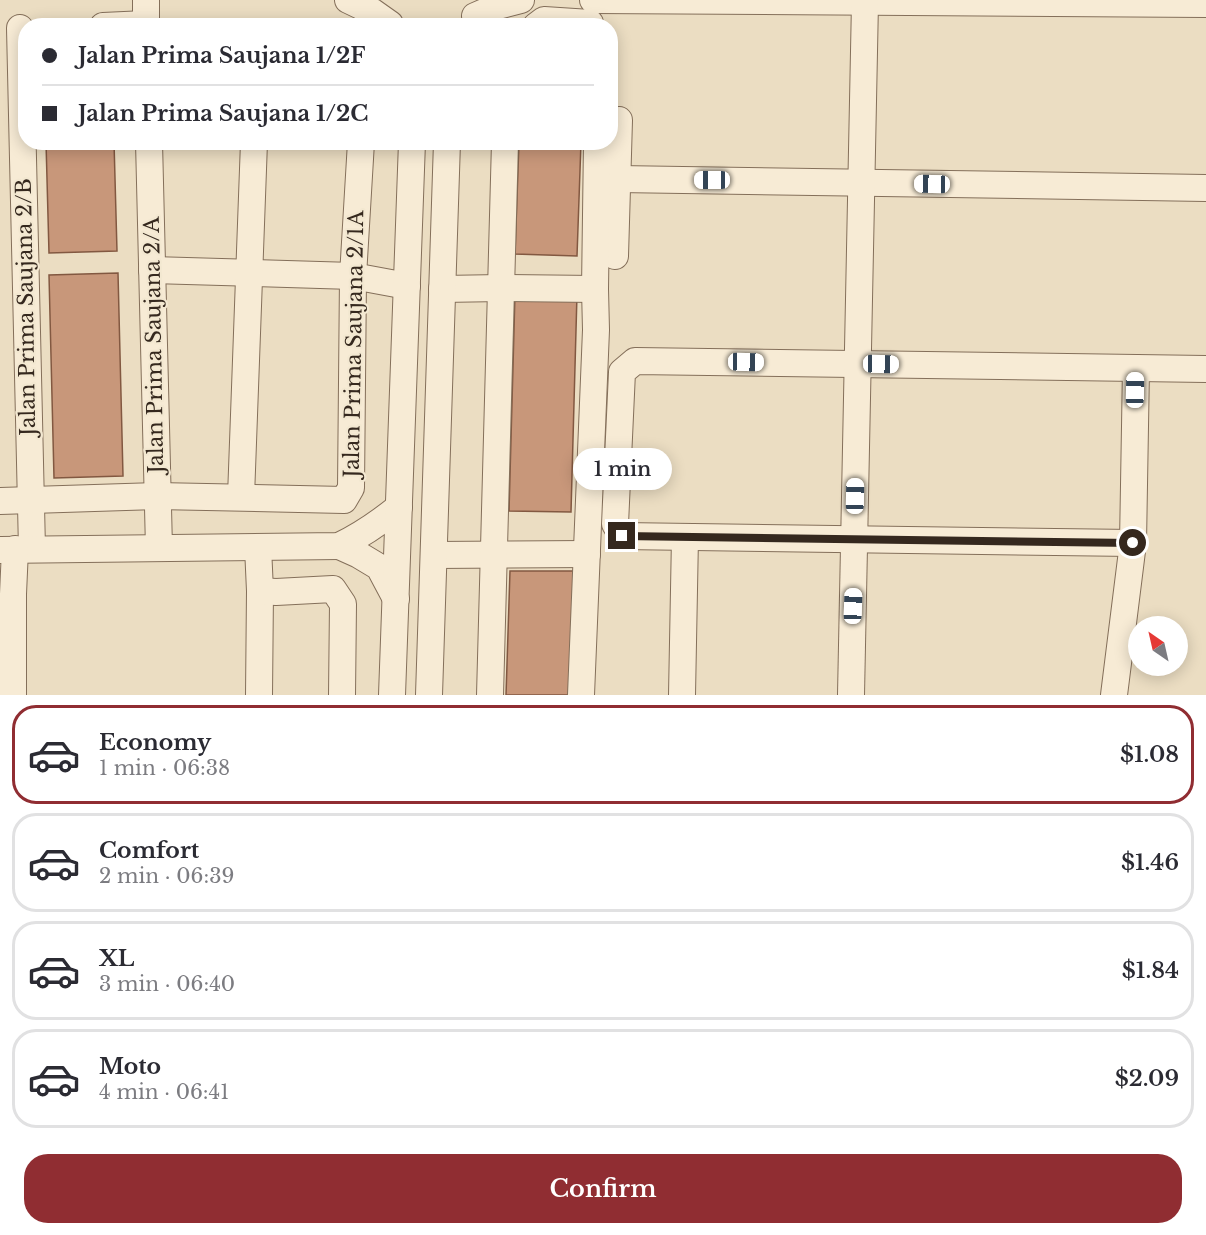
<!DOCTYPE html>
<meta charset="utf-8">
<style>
:root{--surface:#fff;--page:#f2f2f3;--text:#2b2b33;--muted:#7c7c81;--line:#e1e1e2;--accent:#902d32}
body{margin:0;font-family:"Libre Baskerville",serif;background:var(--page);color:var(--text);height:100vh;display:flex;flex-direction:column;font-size:22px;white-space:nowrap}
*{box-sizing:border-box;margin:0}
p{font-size:20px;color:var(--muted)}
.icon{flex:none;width:33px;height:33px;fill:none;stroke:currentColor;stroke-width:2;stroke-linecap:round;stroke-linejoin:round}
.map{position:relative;height:695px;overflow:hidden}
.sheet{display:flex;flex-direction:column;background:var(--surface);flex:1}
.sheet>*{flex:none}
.top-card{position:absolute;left:18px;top:18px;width:600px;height:132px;border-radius:24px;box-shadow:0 3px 15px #0003;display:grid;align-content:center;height:132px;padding:0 24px;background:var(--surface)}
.needle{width:39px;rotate:326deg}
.controls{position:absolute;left:1128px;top:616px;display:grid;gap:12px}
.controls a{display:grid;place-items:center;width:60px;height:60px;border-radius:50%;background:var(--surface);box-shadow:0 3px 15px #0003;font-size:30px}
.end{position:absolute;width:27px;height:27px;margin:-14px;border:8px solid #35281e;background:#fff;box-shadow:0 0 0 3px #fff}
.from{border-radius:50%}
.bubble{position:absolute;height:42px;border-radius:21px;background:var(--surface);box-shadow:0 3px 15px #0003;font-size:20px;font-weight:600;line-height:42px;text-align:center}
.car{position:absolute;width:18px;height:36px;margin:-18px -9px;border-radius:8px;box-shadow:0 0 4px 2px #0007;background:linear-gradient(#fff 24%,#345 0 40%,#fff 0 76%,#345 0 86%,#fff 0)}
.top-card b{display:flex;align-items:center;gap:21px;height:57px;font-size:22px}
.top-card b+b{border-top:2px solid var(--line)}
.top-card i{width:15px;height:15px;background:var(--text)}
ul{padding:10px 0 0;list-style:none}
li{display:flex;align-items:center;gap:18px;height:99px;margin:0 12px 9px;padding:0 12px;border:3px solid var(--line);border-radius:24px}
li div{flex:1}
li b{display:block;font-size:22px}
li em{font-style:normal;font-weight:600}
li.active{border-color:var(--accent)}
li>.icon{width:54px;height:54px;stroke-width:1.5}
.cta{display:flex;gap:12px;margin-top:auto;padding:12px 24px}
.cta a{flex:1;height:69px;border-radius:24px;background:var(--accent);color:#fff;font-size:24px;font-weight:600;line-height:69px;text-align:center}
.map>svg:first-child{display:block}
.building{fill:#c8977a;stroke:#825841;stroke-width:1.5}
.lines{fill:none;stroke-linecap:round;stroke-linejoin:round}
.minor-casing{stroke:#846f5a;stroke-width:28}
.minor{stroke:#f7ebd5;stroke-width:26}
.route{stroke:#35281e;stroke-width:8}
.labels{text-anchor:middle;stroke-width:4.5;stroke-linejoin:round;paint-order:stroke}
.street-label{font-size:21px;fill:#35281e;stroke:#f3e8d1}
</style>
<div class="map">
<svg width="1206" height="695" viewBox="0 0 1206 695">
<rect width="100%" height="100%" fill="#ebddc2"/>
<g class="building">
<polygon points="46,142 114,142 117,251 49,253"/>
<polygon points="519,142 581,142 577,256 515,254"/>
<polygon points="118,273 123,476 54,478 49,275"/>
<polygon points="515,293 577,294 571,512 509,511"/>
<polygon points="510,571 576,571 570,695 506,695"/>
</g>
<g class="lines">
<g class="minor-casing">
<g id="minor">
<polyline points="146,0 146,26"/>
<polyline points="348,0 373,12 390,24"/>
<polyline points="593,0 1206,4"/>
<polyline points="475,16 498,6 521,0"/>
<polyline points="103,26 146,24"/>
<polyline points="536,26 544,20 590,23"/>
<polyline points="20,28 32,549"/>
<polyline points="149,142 159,548"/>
<polyline points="618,179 1206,188"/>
<polyline points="615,256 619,120"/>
<polyline points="152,270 353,276 407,286"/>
<polyline points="442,289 501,288 595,289"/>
<polyline points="241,497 254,142"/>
<polyline points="0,501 157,496 344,500 351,488 353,276 361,142"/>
<polyline points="1133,543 622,536 615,524 622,372 635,361 1206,369"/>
<polyline points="339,546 359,555 379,567 396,599"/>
<polyline points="258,547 260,591 259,695"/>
<path d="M0 550 339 546C362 535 379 523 399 507"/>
<polyline points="434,555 587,554"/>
<polyline points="260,591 276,592 333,589 343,604 342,695"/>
<polyline points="13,695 13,594 15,549"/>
<polyline points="392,695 412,142"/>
<polyline points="429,695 447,142"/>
<polyline points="490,695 505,142"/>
<polyline points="581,695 596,330 595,289 597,142"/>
<polyline points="682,695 685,537"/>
<polyline points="851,695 865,2"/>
<polyline points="1114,695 1133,543 1136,368"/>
</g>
</g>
<use href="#minor" class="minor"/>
</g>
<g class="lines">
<polyline class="route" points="622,536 1133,543"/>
</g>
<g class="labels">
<g class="street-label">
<text transform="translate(26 307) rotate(-91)" y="7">Jalan Prima Saujana 2/B</text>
<text transform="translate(354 344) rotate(-89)" y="7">Jalan Prima Saujana 2/1A</text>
<text transform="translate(154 345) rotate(-91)" y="7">Jalan Prima Saujana 2/A</text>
</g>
</g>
</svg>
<div class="controls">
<a><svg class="needle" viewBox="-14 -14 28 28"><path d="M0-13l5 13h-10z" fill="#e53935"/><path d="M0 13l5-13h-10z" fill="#7c7c81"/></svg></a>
</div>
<i class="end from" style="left:1133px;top:543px"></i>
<i class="end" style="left:622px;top:536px"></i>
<div class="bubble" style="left:573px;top:448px;width:99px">1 min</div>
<i class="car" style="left:712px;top:180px;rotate:270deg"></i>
<i class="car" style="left:932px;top:184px;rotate:271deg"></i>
<i class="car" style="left:746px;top:362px;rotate:91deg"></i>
<i class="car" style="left:881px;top:364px;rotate:91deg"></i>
<i class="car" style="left:1135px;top:390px;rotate:1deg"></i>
<i class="car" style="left:855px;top:496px;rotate:1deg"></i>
<i class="car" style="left:853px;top:606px;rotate:2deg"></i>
<div class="top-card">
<b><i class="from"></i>Jalan Prima Saujana 1/2F</b>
<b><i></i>Jalan Prima Saujana 1/2C</b>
</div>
</div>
<section class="sheet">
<ul>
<li class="active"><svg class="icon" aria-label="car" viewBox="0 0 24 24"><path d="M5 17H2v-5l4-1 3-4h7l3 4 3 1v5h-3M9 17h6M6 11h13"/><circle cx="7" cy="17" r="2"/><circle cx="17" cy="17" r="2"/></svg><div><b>Economy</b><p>1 min · 06:38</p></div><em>$1.08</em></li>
<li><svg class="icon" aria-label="car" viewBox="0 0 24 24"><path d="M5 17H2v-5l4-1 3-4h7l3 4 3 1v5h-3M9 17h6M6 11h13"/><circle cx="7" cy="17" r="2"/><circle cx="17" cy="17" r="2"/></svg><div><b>Comfort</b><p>2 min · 06:39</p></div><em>$1.46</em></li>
<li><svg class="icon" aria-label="car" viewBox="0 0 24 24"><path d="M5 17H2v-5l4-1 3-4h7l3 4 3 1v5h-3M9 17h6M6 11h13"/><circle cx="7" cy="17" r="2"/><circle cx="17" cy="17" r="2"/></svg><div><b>XL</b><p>3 min · 06:40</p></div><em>$1.84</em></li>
<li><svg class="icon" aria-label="car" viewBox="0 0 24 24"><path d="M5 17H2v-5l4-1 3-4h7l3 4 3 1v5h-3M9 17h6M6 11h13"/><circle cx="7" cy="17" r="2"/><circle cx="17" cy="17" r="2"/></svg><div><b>Moto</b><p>4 min · 06:41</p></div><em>$2.09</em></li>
</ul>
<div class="cta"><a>Confirm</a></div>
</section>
